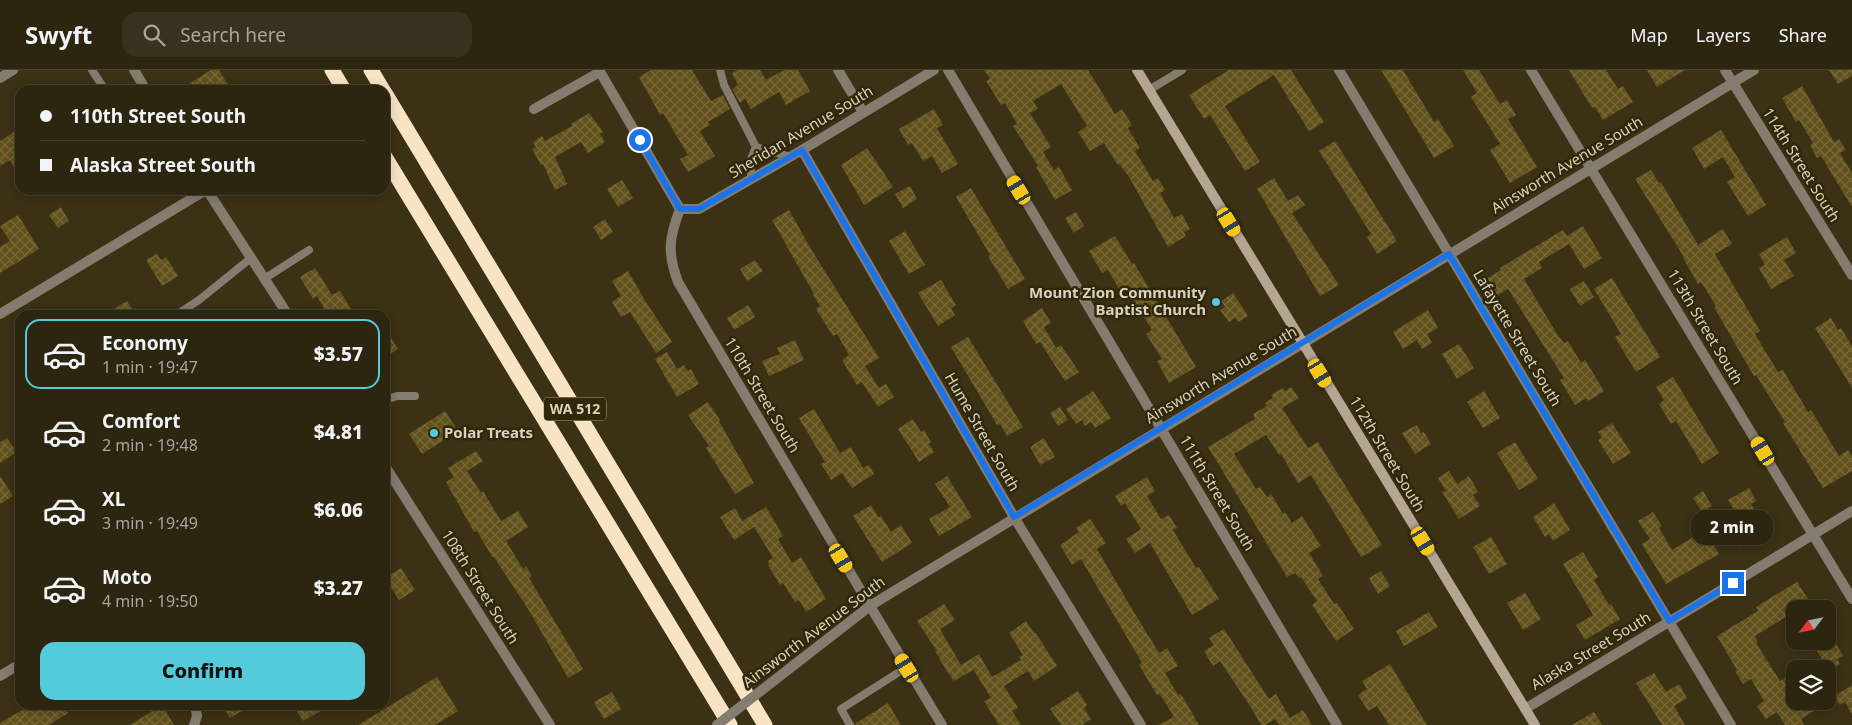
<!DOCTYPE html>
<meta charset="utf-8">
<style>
:root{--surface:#2c250f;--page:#38311d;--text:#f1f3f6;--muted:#a6a59e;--line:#48422f;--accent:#53cbdb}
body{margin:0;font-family:"Noto Sans",sans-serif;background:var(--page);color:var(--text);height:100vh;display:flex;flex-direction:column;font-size:19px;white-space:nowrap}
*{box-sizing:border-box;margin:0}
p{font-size:16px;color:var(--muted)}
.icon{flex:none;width:28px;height:28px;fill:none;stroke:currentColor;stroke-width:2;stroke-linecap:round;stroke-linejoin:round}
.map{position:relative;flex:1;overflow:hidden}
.side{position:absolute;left:15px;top:240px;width:375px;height:400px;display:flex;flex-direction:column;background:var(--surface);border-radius:15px;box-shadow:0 2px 12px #0003,0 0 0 1px var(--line)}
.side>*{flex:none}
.hud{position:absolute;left:15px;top:15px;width:375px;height:110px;border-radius:15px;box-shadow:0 2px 12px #0003,0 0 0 1px var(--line);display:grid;align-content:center;height:110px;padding:0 25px;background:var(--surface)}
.needle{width:32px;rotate:238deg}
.buttons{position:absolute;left:1786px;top:530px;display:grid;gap:10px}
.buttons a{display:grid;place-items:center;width:50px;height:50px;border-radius:10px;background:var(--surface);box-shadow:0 2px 12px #0003,0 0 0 1px var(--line);font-size:25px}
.end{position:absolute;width:22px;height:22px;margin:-11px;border:6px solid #1a73e8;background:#fff;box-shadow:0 0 0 2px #fff}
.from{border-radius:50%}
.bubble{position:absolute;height:35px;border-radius:15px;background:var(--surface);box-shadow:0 2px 12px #0003,0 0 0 1px var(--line);font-size:16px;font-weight:800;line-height:35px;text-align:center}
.car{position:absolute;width:15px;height:30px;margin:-15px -8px;border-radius:6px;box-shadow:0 0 4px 1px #0007;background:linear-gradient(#f5c518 24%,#345 0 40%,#f5c518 0 76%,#345 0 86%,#f5c518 0)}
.hud b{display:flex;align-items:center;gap:18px;height:48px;font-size:19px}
.hud b+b{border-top:1px solid var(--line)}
.hud i{width:12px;height:12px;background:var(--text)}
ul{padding:9px 0 0;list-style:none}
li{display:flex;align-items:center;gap:15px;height:70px;margin:0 10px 8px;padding:0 15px;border:2px solid transparent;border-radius:15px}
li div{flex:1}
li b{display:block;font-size:19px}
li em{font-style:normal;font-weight:800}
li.active{border-color:var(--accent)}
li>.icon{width:45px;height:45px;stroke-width:1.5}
.action{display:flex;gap:10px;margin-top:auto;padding:10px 25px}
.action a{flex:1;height:58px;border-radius:15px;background:var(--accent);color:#111;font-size:20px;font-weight:800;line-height:58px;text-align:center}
header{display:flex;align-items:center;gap:30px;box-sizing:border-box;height:70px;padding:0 25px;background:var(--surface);border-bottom:1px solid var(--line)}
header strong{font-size:24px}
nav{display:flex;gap:28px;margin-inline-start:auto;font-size:18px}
.search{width:350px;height:45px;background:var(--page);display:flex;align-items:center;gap:12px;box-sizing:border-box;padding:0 18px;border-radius:15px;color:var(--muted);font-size:19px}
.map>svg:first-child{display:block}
.building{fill:url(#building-cross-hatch)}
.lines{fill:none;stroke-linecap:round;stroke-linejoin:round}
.service{stroke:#857c70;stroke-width:8}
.minor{stroke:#857c70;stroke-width:10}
.tertiary{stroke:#857c70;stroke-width:10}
.secondary{stroke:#b4a692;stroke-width:10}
.motorway{stroke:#f9e3c5;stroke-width:15}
.tertiary-bridge{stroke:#857c70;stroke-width:10}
.route{stroke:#1a73e8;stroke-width:6}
.poi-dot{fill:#53cbdb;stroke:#312709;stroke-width:2}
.labels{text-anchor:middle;stroke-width:5;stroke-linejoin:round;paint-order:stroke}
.shield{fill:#312709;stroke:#a59f8a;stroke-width:1}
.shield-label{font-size:14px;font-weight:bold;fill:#d7d2c1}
.street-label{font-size:15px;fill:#d7d2c1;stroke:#312709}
.poi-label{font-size:15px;font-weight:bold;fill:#d7d2c1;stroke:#312709;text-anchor:end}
</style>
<header>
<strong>Swyft</strong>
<div class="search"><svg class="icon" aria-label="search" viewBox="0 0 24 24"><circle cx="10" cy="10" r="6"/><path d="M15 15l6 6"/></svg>Search here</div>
<nav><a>Map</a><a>Layers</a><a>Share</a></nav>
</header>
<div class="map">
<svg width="1852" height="655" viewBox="0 0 1852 655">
<defs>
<pattern id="building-cross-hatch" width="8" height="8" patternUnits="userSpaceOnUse" patternTransform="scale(1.25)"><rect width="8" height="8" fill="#62511b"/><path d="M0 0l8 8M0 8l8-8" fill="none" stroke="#78693a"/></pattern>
</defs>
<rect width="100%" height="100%" fill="#3b3114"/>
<g class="building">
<polygon points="211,0 219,0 228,15 219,20 179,20"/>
<polygon points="651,0 692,0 711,31 723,25 730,39 708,52 710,55 700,61 715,86 688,102 680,89 688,85 663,43 660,45 639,7"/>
<polygon points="738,0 760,0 766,10 784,0 798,0 810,21 786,35 779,22 751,39 745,29 740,33 732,19 738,15 732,3"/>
<polygon points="984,0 1088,0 1115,44 1122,39 1132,55 1128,58 1140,78 1135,81 1153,111 1158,108 1165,120 1160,123 1174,148 1182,144 1190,159 1184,162 1186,166 1168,177 1129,107 1120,95 1117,94 1104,73 1090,81 1078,62 1087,56 1061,14 1033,31 1038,39 1030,43 1051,77 1043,82 1054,100 1059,97 1072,120 1055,130 1036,97 1038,96 1013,56 1017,54 1005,33 1001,35 986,11 990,9"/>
<polygon points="1229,0 1291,0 1324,52 1309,61 1274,5 1225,36 1260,92 1245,101 1210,45 1204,49 1189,25"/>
<polygon points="1381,0 1403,0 1434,52 1438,49 1454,76 1434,88"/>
<polygon points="1463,0 1479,0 1500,34 1507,30 1516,45 1508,49 1537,97 1510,113 1490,80 1500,74 1471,27 1477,23"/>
<polygon points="1569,0 1606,0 1618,19 1623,16 1633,32 1603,50 1595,37 1592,38"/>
<polygon points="1647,0 1685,0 1657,17"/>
<polygon points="1829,0 1852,0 1852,6 1838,14"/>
<polygon points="1802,16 1834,72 1839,69 1846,80 1840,83 1852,103 1852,137 1821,86 1817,88 1810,75 1813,73 1799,50 1796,52 1782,28"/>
<polygon points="934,39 943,55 937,58 958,94 942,103 932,86 923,91 912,73 908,75 899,59"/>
<polygon points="589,43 603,62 600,64 605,72 588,83 581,72 555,87 567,114 555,120 543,94 541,95 532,79 536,77 533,72 542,66 545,71 572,56 571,54"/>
<polygon points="20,58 20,107 10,90 0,96 0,71"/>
<polygon points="1721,60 1766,135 1748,146 1727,112 1735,107 1723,87 1704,99 1692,78"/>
<polygon points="1335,71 1397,171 1377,184 1367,167 1371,164 1319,81"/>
<polygon points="867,78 893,117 864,135 841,95"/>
<polygon points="1651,100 1659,113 1661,112 1698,175 1723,159 1732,174 1715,184 1760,261 1755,264 1778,302 1783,300 1808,342 1811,340 1839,386 1848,380 1852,386 1852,401 1823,418 1783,353 1785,352 1756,305 1754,306 1745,291 1714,237 1716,236 1701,212 1698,214 1683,188 1684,187 1635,109"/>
<polygon points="1274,108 1288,131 1298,125 1305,135 1292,143 1339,215 1320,226 1257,119"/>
<polygon points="622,110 633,128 618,137 607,119"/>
<polygon points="910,116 917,129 903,138 895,124"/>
<polygon points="971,118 1025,209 1008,219 988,186 990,185 956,127"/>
<polygon points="61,137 69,151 58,158 49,145"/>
<polygon points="789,140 811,179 879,288 865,296 879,318 886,314 894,327 878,337 862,312 857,315 842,290 849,285 837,264 833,266 816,239 820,236 813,225 814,224 772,150"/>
<polygon points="1076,142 1084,156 1074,163 1065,148"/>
<polygon points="18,145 39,179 0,203 0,177 10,171 0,156"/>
<polygon points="605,149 613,162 601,170 593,157"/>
<polygon points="1583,156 1602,188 1584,199 1569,174 1539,192 1542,198 1524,209 1557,264 1564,273 1568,271 1581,293 1585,290 1604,321 1588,331 1586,328 1575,335 1560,310 1564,308 1508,219 1493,228 1483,211 1501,200 1500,198 1563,160 1567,166"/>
<polygon points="905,161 925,195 909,204 889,171"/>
<polygon points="1115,166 1132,194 1134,193 1196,297 1169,313 1157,291 1162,289 1146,264 1152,260 1125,216 1119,219 1108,200 1102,203 1089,181"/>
<polygon points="1787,167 1796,183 1784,190 1794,206 1771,219 1759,198 1765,195 1759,184"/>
<polygon points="157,184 161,190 166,187 178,206 162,216 146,190"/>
<polygon points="755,190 763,201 747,211 740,199"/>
<polygon points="315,198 332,225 340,221 355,245 328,245 317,226 313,229 300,207"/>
<polygon points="628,201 646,232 672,272 656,283 630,242 621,247 612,232 621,226 612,211"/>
<polygon points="1612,208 1660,287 1636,302 1615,267 1621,264 1594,219"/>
<polygon points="941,210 956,235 951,238 955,245 938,256 918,223"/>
<polygon points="1584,211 1594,227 1580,236 1570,219"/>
<polygon points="1233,223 1248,246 1238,252 1235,248 1229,252 1220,240 1225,237 1221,231"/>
<polygon points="127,231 136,245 104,245"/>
<polygon points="748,235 755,247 734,260 727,248"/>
<polygon points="1042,238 1051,253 1044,257 1056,278 1061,275 1079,302 1065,311 1040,272 1036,274 1023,251"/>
<polygon points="1428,240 1438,258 1427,264 1432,273 1422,279 1417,270 1403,279 1393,262"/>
<polygon points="1831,248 1838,260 1841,258 1852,276 1852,318 1815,258"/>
<polygon points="385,259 398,279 385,287"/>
<polygon points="968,267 1023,357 1007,366 1000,354 997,355 951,277"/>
<polygon points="795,270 804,290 769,306 762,291 780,284 777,278"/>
<polygon points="1459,274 1474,298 1457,309 1442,284"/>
<polygon points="667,282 677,299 684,295 688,301 691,299 699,314 677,327 655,289"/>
<polygon points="1673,307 1719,383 1702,394 1676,351 1671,354 1659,334 1664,330 1656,317"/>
<polygon points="1291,317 1299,328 1282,338 1308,378 1318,372 1382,475 1361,487 1311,405 1298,413 1281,384 1279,385 1266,365 1234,384 1256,419 1260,417 1267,427 1271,424 1283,444 1285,442 1292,453 1302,446 1321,476 1309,483 1323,506 1318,509 1334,534 1337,533 1354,559 1336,571 1312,535 1317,531 1301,507 1299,508 1295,503 1287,507 1208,377 1255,349 1253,344 1267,336 1265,333 1273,328 1271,325 1283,318 1285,321"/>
<polygon points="1093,321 1111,348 1095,358 1091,352 1085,356 1082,350 1076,354 1066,339"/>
<polygon points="1484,321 1500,348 1483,358 1467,332"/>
<polygon points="708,332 720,350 719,351 754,413 735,424 706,378 709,376 688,345"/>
<polygon points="1060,337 1068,350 1058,356 1050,343"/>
<polygon points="814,339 840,383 851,377 863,398 869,395 874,404 852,418 842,403 831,410 821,394 825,392 799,348"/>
<polygon points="445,341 458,361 422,384 409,364"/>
<polygon points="913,349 921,362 924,360 931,372 929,374 934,382 919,392 898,359"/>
<polygon points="1612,353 1631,383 1613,394 1598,370 1602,368 1598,362"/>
<polygon points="1417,355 1421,363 1424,362 1431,374 1415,384 1402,363"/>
<polygon points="7,368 17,382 0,393 0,372"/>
<polygon points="1044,368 1055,387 1040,395 1030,377"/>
<polygon points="1515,372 1538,409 1519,420 1497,383"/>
<polygon points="476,381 483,391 467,401 481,423 483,421 501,451 518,441 528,457 506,471 523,499 526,496 532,506 529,508 583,599 568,608 528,539 494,487 492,487 477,461 474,462 446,412 454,407 448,398"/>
<polygon points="1449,401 1457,414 1469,406 1478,422 1473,425 1480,436 1459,449 1442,422 1446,421 1438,408"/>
<polygon points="0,406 13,426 0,434"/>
<polygon points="947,406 972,447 939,466 929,449 950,437 935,414"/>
<polygon points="1147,407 1155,421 1147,426 1161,449 1169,445 1177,458 1173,460 1196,498 1199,497 1219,529 1192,545 1150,473 1135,483 1126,469 1141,459 1125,433 1121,436 1115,426"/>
<polygon points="1749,418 1756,431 1751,434 1768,460 1740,477 1731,462 1743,455 1728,430"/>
<polygon points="1703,421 1712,436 1702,442 1693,428"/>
<polygon points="1554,433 1570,460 1553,471 1549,464 1545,467 1533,447"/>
<polygon points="871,435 878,447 881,446 891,462 901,455 912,473 882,492 853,446"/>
<polygon points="766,437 783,466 778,469 792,493 801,487 826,529 806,542 799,530 795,532 783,513 780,515 768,495 769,494 768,491 773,488 754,457 734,470 720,447 735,438 742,451"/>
<polygon points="1653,442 1662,456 1659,458 1672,480 1705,460 1719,484 1666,514 1642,474 1650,469 1638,451"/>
<polygon points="1090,449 1106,473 1097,479 1132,539 1159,583 1167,578 1178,596 1165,603 1178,625 1181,624 1199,655 1158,655 1174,647 1160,624 1157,625 1139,595 1142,593 1081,489 1072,495 1060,475 1079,462 1076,458"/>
<polygon points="1491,467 1507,494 1489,504 1473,477"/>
<polygon points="1583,482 1598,507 1594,510 1609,535 1611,534 1620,549 1585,570 1576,555 1593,545 1563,494"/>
<polygon points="401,498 415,520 399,530 385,508"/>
<polygon points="1381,501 1390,516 1378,524 1369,508"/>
<polygon points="1797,512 1810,532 1799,539 1795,539 1795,541 1755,566 1758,572 1756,573 1780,611 1785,608 1795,625 1795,631 1830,631 1801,649 1804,655 1785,655 1777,642 1766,649 1757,636 1764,631 1751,609 1743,614 1735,601 1737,600 1717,566 1758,541 1756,537"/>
<polygon points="1525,523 1541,549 1523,560 1507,533"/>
<polygon points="944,534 955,550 940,559 961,595 979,584 992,607 1021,590 1019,587 1023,585 1009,563 1026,551 1034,563 1035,562 1057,596 1034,611 1028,601 1004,616 1018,638 1012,641 1021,655 999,655 984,631 991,628 975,602 973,600 954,611 946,600 935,581 937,581 917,551"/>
<polygon points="1429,542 1438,557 1404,576 1396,561"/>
<polygon points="1224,559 1269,629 1276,624 1290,648 1303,640 1312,655 1279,655 1275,649 1265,655 1261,655 1252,639 1220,591 1213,596 1204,581 1214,575 1209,568"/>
<polygon points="1828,560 1843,586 1837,589 1840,594 1829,601 1811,571 1828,571"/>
<polygon points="1390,594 1416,637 1427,655 1389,655 1377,636 1368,641 1358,625 1367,619 1362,611"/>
<polygon points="1654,603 1666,622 1679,614 1687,628 1674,636 1685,655 1662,655 1636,613"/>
<polygon points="437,607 458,641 435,655 358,655"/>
<polygon points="1852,615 1852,644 1845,632 1840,635 1834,626"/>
<polygon points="1078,621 1087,635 1084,638 1091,649 1082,655 1061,655 1050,639"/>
<polygon points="612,622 621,639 604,649 594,632"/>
<polygon points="888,633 901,655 856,655 855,654"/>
<polygon points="31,635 63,635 68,643 49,655 0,655 0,653"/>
<polygon points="162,635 174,655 130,655"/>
<polygon points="222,635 252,635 230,648"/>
<polygon points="293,635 331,635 303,651"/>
<polygon points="1594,642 1602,655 1572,655"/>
</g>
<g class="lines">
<g class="service">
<polyline points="92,0 105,20"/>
<polyline points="720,0 724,15 756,77 791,87"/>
<polyline points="1149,20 1182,0"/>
<polyline points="751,109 751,89 756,77"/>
<polyline points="264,209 309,180"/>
<polyline points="176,245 199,230 251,188"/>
<polyline points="385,330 397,326 415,326"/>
<polyline points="850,655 841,639 907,597"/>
</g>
<g class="minor">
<path d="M599 0 680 139C669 168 667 182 678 212L870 536 942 655"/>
<polyline points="838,0 863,42"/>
<polyline points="948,0 1337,655"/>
<polyline points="1339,0 1731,655"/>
<polyline points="1531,0 1852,529"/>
<polyline points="1725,0 1852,205"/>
<polyline points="0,8 13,0"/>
<polyline points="534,39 600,2"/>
<polyline points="802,80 1014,447 1141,655"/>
<polyline points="680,139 699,139 802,80 934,0"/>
<polyline points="0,244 206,120"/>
<polyline points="0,606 20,594"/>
<polyline points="1525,639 1852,441"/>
<polyline points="194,655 197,646 195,635"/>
</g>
<g class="tertiary">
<polyline points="134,0 146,20"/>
<polyline points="207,120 288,245"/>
<polyline points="385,396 550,655"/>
<polyline points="794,595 870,536 891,523 1754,0"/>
</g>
<polyline class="secondary" points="1137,0 1535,655"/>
<g class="motorway">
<polyline points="332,0 344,20"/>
<polyline points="371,0 383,20"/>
<polyline points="385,23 765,655"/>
<polyline points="385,87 730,655"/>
</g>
<polyline class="tertiary-bridge" points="717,655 794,595"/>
</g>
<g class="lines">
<polyline class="route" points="640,70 680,139 699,139 802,80 1014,447 1449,184 1669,551 1733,513"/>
</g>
<g class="poi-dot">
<circle cx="1216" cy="232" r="5"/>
<circle cx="434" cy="363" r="5"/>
</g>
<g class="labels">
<rect class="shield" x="544" y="327.5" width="62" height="23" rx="4"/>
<g class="shield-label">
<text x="575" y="344">WA 512</text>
</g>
<g class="street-label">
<text transform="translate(801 62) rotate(-31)" y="5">Sheridan Avenue South</text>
<text transform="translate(1567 95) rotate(-31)" y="5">Ainsworth Avenue South</text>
<text transform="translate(1801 95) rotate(58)" y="5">114th Street South</text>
<text transform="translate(1705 257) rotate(59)" y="5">113th Street South</text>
<text transform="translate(1517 268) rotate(59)" y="5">Lafayette Street South</text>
<text transform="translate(1221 305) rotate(-31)" y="5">Ainsworth Avenue South</text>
<text transform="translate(762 325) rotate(59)" y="5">110th Street South</text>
<text transform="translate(982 362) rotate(60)" y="5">Hume Street South</text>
<text transform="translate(1387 384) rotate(59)" y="5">112th Street South</text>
<text transform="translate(1217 423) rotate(59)" y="5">111th Street South</text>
<text transform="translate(480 517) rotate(58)" y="5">108th Street South</text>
<text transform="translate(814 562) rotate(-37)" y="5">Ainsworth Avenue South</text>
<text transform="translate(1591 581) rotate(-31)" y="5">Alaska Street South</text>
</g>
<g class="poi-label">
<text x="1206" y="228">Mount Zion Community<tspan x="1206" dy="17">Baptist Church</tspan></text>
<text x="444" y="368" text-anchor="start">Polar Treats</text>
</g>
</g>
</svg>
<div class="buttons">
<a><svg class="needle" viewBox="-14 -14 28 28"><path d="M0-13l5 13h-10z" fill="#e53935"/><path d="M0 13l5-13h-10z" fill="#a6a59e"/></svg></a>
<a><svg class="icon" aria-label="layers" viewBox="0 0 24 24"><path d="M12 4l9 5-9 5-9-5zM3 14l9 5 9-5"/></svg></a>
</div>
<i class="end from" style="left:640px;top:70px"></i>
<i class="end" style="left:1733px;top:513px"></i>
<div class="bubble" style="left:1691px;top:440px;width:82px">2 min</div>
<i class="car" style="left:1019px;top:120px;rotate:329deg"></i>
<i class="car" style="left:1229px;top:152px;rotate:149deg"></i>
<i class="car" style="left:1320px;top:303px;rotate:149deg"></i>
<i class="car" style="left:1763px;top:381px;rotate:329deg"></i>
<i class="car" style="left:1423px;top:471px;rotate:149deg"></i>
<i class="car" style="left:841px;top:488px;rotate:149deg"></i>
<i class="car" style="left:907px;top:598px;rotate:329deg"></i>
<div class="hud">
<b><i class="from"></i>110th Street South</b>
<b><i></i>Alaska Street South</b>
</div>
<section class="side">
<ul>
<li class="active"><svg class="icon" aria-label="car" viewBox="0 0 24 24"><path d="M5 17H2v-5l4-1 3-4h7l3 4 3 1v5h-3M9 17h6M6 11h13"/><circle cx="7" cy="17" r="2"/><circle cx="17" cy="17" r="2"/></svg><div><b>Economy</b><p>1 min · 19:47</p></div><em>$3.57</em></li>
<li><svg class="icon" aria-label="car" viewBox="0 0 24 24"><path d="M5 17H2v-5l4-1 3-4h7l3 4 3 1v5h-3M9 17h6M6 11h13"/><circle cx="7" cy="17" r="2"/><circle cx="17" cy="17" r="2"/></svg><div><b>Comfort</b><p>2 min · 19:48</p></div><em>$4.81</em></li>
<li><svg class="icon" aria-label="car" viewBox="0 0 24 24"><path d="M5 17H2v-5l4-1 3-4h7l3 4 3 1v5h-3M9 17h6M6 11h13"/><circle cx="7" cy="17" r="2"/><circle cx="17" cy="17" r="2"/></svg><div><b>XL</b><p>3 min · 19:49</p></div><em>$6.06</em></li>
<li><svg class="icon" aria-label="car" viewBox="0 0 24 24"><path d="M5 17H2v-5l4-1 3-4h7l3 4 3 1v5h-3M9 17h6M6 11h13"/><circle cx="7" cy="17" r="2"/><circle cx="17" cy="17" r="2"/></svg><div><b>Moto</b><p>4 min · 19:50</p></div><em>$3.27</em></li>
</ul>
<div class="action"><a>Confirm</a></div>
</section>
</div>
